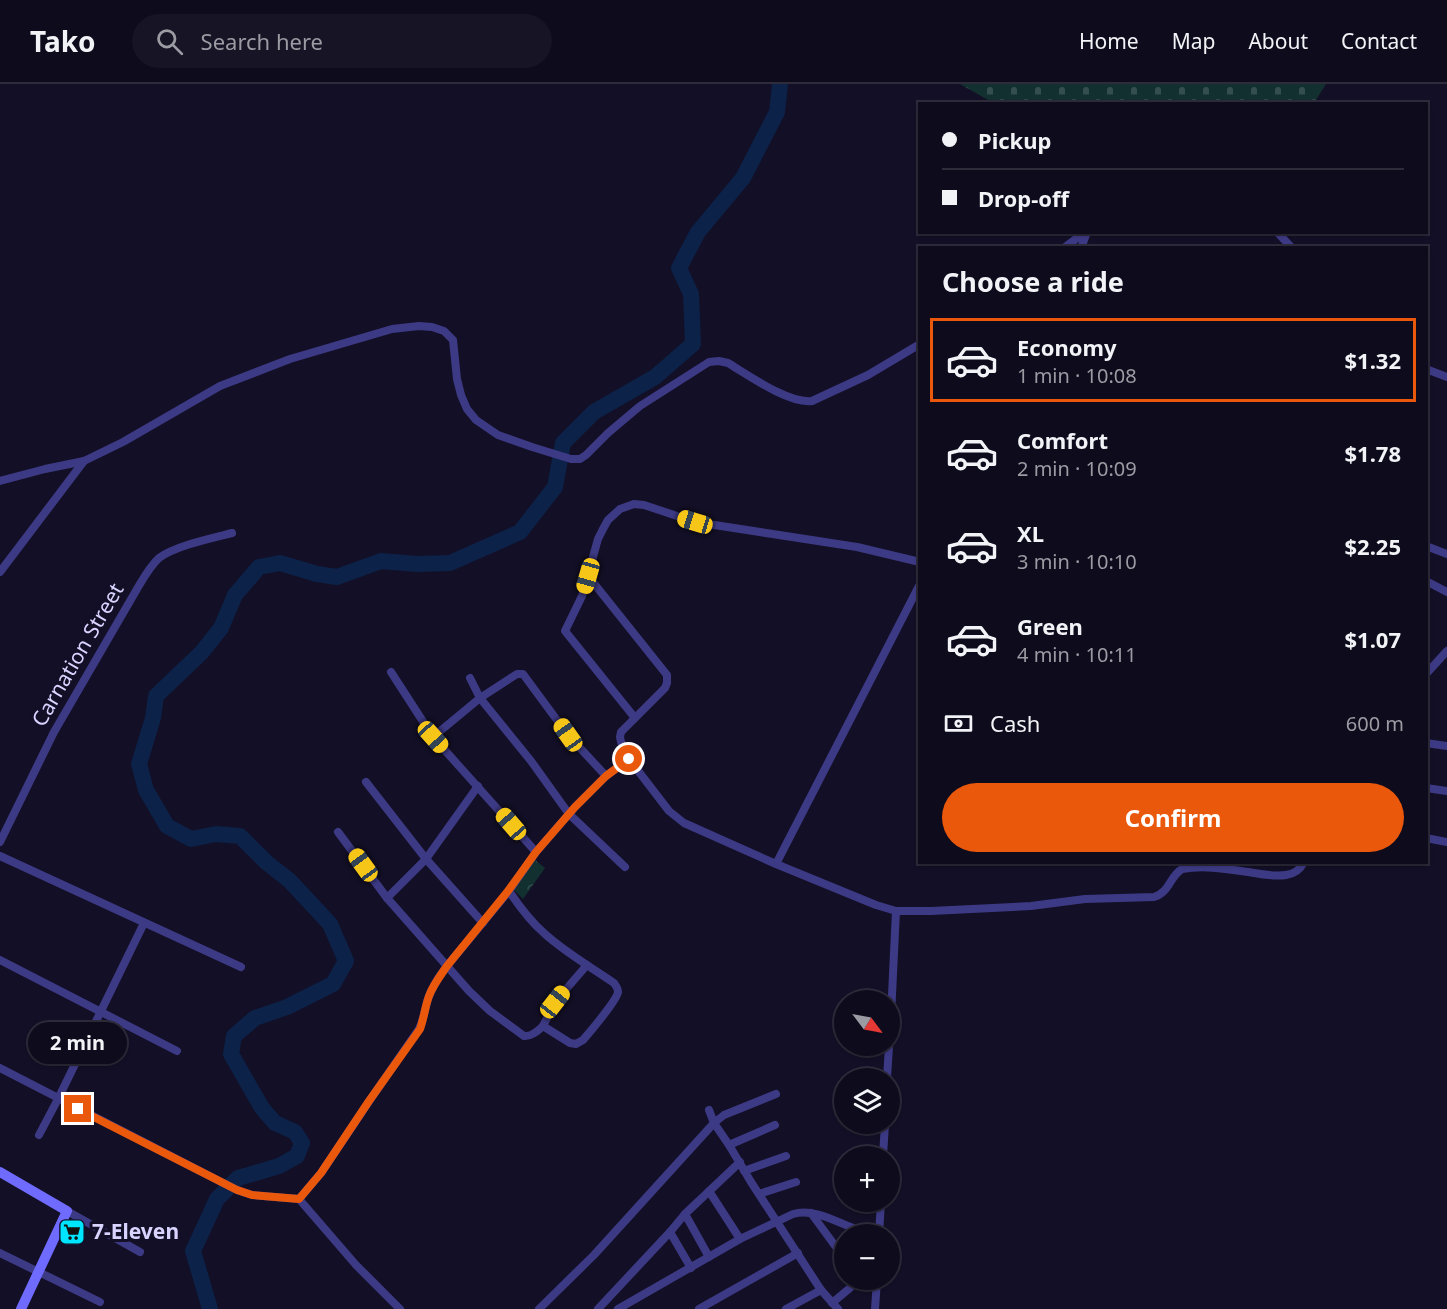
<!DOCTYPE html>
<meta charset="utf-8">
<style>
:root{--surface:#0e0b1c;--page:#171425;--text:#f1f3f6;--muted:#9b9ba3;--line:#2e2b3b;--accent:#ea580c}
body{margin:0;font-family:"Noto Sans",sans-serif;background:var(--page);color:var(--text);height:100vh;display:flex;flex-direction:column;font-size:22px;white-space:nowrap}
*{box-sizing:border-box;margin:0}
p{font-size:20px;color:var(--muted)}
.icon{flex:none;width:33px;height:33px;fill:none;stroke:currentColor;stroke-width:2;stroke-linecap:round;stroke-linejoin:round}
.map{position:relative;flex:1;overflow:hidden}
.details{position:absolute;left:918px;top:162px;width:510px;height:618px;display:flex;flex-direction:column;background:var(--surface);border-radius:0px;box-shadow:0 2px 4px #0004,0 0 0 2px var(--line)}
.details>*{flex:none}
.top-card{position:absolute;left:918px;top:18px;width:510px;height:132px;border-radius:0px;box-shadow:0 2px 4px #0004,0 0 0 2px var(--line);display:grid;align-content:center;height:132px;padding:0 24px;background:var(--surface)}
.needle{width:39px;rotate:122deg}
.tools{position:absolute;left:834px;top:906px;display:grid;gap:12px}
.tools a{display:grid;place-items:center;width:66px;height:66px;border-radius:50%;background:var(--surface);box-shadow:0 2px 4px #0004,0 0 0 2px var(--line);font-size:30px}
.end{position:absolute;width:27px;height:27px;margin:-14px;border:8px solid #ea580c;background:#fff;box-shadow:0 0 0 3px #fff}
.from{border-radius:50%}
.bubble{position:absolute;height:42px;border-radius:21px;background:var(--surface);box-shadow:0 2px 4px #0004,0 0 0 2px var(--line);font-size:20px;font-weight:700;line-height:42px;text-align:center}
.car{position:absolute;width:18px;height:36px;margin:-18px -9px;border-radius:8px;box-shadow:0 0 4px 2px #0007;background:linear-gradient(#f5c518 24%,#345 0 40%,#f5c518 0 76%,#345 0 86%,#f5c518 0)}
.top-card b{display:flex;align-items:center;gap:21px;height:57px;font-size:22px}
.top-card b+b{border-top:2px solid var(--line)}
.top-card i{width:15px;height:15px;background:var(--text)}
ul{padding:0;list-style:none}
li{display:flex;align-items:center;gap:18px;height:84px;margin:0 12px 9px;padding:0 12px;border:3px solid transparent;border-radius:0px}
li div{flex:1}
li b{display:block;font-size:22px}
li em{font-style:normal;font-weight:700}
li.on{border-color:var(--accent)}
li>.icon{width:54px;height:54px;stroke-width:1.5}
h2{padding:0 24px;font-size:27px;line-height:72px}
.pay{display:flex;align-items:center;gap:15px;height:66px;padding:0 24px;font-size:22px}
.pay p{margin-inline-start:auto}
.primary-button{display:flex;gap:12px;margin-top:auto;padding:12px 24px}
.primary-button a{flex:1;height:69px;border-radius:36px;background:var(--accent);color:#fff;font-size:24px;font-weight:700;line-height:69px;text-align:center}
header{display:flex;align-items:center;gap:36px;box-sizing:border-box;height:84px;padding:0 30px;background:var(--surface);border-bottom:2px solid var(--line)}
header strong{font-size:28px}
nav{display:flex;gap:33px;margin-inline-start:auto;font-size:21px}
.search{width:420px;height:54px;background:var(--page);display:flex;align-items:center;gap:15px;box-sizing:border-box;padding:0 21px;border-radius:33px;color:var(--muted);font-size:22px}
.map>svg:first-child{display:block}
.cemetery{fill:url(#cemetery-stones)}
.park{fill:url(#park-crowns)}
.lines{fill:none;stroke-linecap:round;stroke-linejoin:round}
.river{stroke:#0c2248;stroke-width:16}
.street{stroke:#3d3a85;stroke-width:8}
.secondary{stroke:#6f6bff;stroke-width:10}
.route{stroke:#ea580c;stroke-width:8}
.labels{text-anchor:middle;stroke-width:6;stroke-linejoin:round;paint-order:stroke}
.street-label{font-size:21px;fill:#d9d4ff;stroke:#130f26}
.poi-label{font-size:21px;font-weight:bold;fill:#d9d4ff;stroke:#130f26;text-anchor:start}
</style>
<header>
<strong>Tako</strong>
<div class="search"><svg class="icon" aria-label="search" viewBox="0 0 24 24"><circle cx="10" cy="10" r="6"/><path d="M15 15l6 6"/></svg>Search here</div>
<nav><a>Home</a><a>Map</a><a>About</a><a>Contact</a></nav>
</header>
<div class="map">
<svg width="1447" height="1225" viewBox="0 0 1447 1225">
<defs>
<pattern id="cemetery-stones" width="16" height="16" patternUnits="userSpaceOnUse" patternTransform="scale(1.5)"><rect width="16" height="16" fill="#12302f"/><path d="M2 7V4a2 2 0 0 1 4 0v3zM10 15v-3a2 2 0 0 1 4 0v3z" fill="#344d4e"/></pattern>
<pattern id="park-crowns" width="20" height="18" patternUnits="userSpaceOnUse" patternTransform="scale(1.5)"><rect width="20" height="18" fill="#12302f"/><path d="M2 6a3 3 0 1 1 6 0M12 15a3 3 0 1 1 6 0" fill="none" stroke="#344d4e"/></pattern>
</defs>
<rect width="100%" height="100%" fill="#130f26"/>
<polygon class="cemetery" points="960,0 1326,0 1314,19 995,20"/>
<polygon class="park" points="534,775 545,784 523,815 513,805"/>
<g class="lines">
<polyline class="river" points="210,1225 193,1167 217,1115 238,1094 279,1082 297,1072 302,1059 295,1048 275,1039 262,1024 231,970 234,952 255,934 287,923 333,900 346,877 330,840 290,797 266,778 240,752 216,750 191,755 167,742 146,706 139,680 153,634 156,612 202,568 221,544 235,511 259,483 280,479 317,490 337,493 381,477 417,480 450,479 520,448 555,403 563,359 594,328 655,293 693,260 691,210 679,184 698,148 743,94 777,28 780,0"/>
<g class="street">
<polyline points="1277,148 1292,164"/>
<polyline points="1064,164 1085,148"/>
<polyline points="1081,164 1087,148"/>
<polyline points="1426,285 1447,293"/>
<path d="M0 397 45 385 84 377 123 358 220 302 290 275 392 245 419 242 432 243 444 247 453 256 457 295 461 311 467 325 476 336 498 351 532 363 571 375H580L586 371 608 349 640 322 709 278 719 277 728 279C748 291 789 320 812 317L868 291 920 260"/>
<polyline points="1426,462 1447,470"/>
<path d="M920 478 857 463 695 438 644 421 634 420 620 425 608 436 603 445 598 455 582 512 565 547 635 634 621 648 620 653 621 658 629 675 669 727 684 739 776 780 876 821 896 827H931L1031 822 1085 815 1154 813C1169 809 1170 792 1182 785 1204 781 1227 785 1248 788 1260 790 1274 793 1286 791 1294 790 1300 786 1304 778"/>
<polyline points="0,488 84,377"/>
<polyline points="588,492 667,591 667,599 665,604 635,634"/>
<polyline points="1426,497 1447,508"/>
<polyline points="391,588 433,653 536,768"/>
<polyline points="1426,590 1447,567"/>
<polyline points="470,594 480,614 531,677 569,730 625,783"/>
<polyline points="433,653 480,614 517,590 523,590 568,651 606,692"/>
<polyline points="1426,659 1447,662"/>
<polyline points="366,698 426,775 483,839"/>
<path d="M478 702 426 775 387 814 469 907 490 927 524 952C531 953 538 947 543 942L570 959 576 960 583 956C590 948 617 916 618 908 618 904 616 902 614 899 591 883 566 869 545 850 531 838 519 822 509 807"/>
<polyline points="1426,704 1447,707"/>
<polyline points="338,748 387,814"/>
<polyline points="1426,754 1447,758"/>
<path d="M0 758 54 648 137 505C143 495 150 482 159 474 175 462 212 454 232 449"/>
<polyline points="0,772 241,883"/>
<polyline points="776,780 920,500"/>
<polyline points="0,876 177,967"/>
<polyline points="543,942 555,918 587,881"/>
<polyline points="890,953 896,827"/>
<polyline points="0,984 237,1106 252,1111 299,1115 356,1181 400,1225"/>
<polyline points="887,994 889,962"/>
<polyline points="709,1026 714,1039 729,1061 751,1098 821,1206 838,1225"/>
<polyline points="39,1051 58,1015 144,839"/>
<polyline points="729,1061 775,1041"/>
<polyline points="883,1072 885,1040"/>
<polyline points="744,1087 786,1072"/>
<polyline points="709,1107 740,1155"/>
<polyline points="759,1110 796,1098"/>
<path d="M299 1115 321 1089 370 1016 419 945C423 937 424 930 426 922 429 907 438 894 447 882L509 807 536 768 575 723 606 692 629 675"/>
<polyline points="67,1127 140,1168"/>
<polyline points="811,1129 844,1174"/>
<polyline points="685,1130 709,1173"/>
<polyline points="670,1148 691,1184"/>
<polyline points="879,1150 881,1118"/>
<polyline points="0,1169 100,1218"/>
<polyline points="832,1219 850,1204 855,1196"/>
<polyline points="539,1225 594,1171 714,1039 724,1031 776,1010"/>
<polyline points="598,1225 670,1148 685,1130 740,1078"/>
<path d="M618 1225 740 1155 793 1130C814 1124 836 1138 856 1145L860 1150"/>
<polyline points="699,1225 798,1169"/>
<polyline points="786,1225 821,1206"/>
<polyline points="875,1225 877,1196"/>
</g>
<polyline class="secondary" points="0,1088 67,1127 21,1225"/>
</g>
<g class="lines">
<path class="route" d="M78 1025 237 1106 252 1111 299 1115 321 1089 369 1017 420 945C424 934 425 923 429 912 433 901 440 892 447 882L508 807 536 768 575 723 606 692 629 675"/>
</g>
<defs>
<g id="supermarket-square" transform="scale(1.35)"><rect x="-9" y="-9" width="18" height="18" rx="4" fill="#00e5ff" stroke="#130f26"/><path d="M-6-5.5h2.5l.6 2H6L4.5 2H-2.5L-4.4-4H-6ZM-1.5 3.2a1.3 1.3 0 1 0 .1 0ZM3 3.2a1.3 1.3 0 1 0 .1 0Z" fill="#111"/></g>
</defs>
<g fill-rule="evenodd">
<use href="#supermarket-square" x="72" y="1148"/>
</g>
<g class="labels">
<g class="street-label">
<text transform="translate(78 571) rotate(-60)" y="7">Carnation Street</text>
</g>
<g class="poi-label">
<text x="92" y="1155">7-Eleven</text>
</g>
</g>
</svg>
<div class="tools">
<a><svg class="needle" viewBox="-14 -14 28 28"><path d="M0-13l5 13h-10z" fill="#e53935"/><path d="M0 13l5-13h-10z" fill="#9b9ba3"/></svg></a>
<a><svg class="icon" aria-label="layers" viewBox="0 0 24 24"><path d="M12 4l9 5-9 5-9-5zM3 14l9 5 9-5"/></svg></a>
<a>+</a>
<a>−</a>
</div>
<i class="end from" style="left:629px;top:675px"></i>
<i class="end" style="left:78px;top:1025px"></i>
<div class="bubble" style="left:28px;top:938px;width:99px">2 min</div>
<i class="car" style="left:695px;top:438px;rotate:287deg"></i>
<i class="car" style="left:588px;top:492px;rotate:196deg"></i>
<i class="car" style="left:568px;top:651px;rotate:325deg"></i>
<i class="car" style="left:433px;top:653px;rotate:138deg"></i>
<i class="car" style="left:511px;top:740px;rotate:319deg"></i>
<i class="car" style="left:363px;top:781px;rotate:324deg"></i>
<i class="car" style="left:555px;top:918px;rotate:38deg"></i>
<div class="top-card">
<b><i class="from"></i>Pickup</b>
<b><i></i>Drop-off</b>
</div>
<section class="details">
<h2>Choose a ride</h2>
<ul>
<li class="on"><svg class="icon" aria-label="car" viewBox="0 0 24 24"><path d="M5 17H2v-5l4-1 3-4h7l3 4 3 1v5h-3M9 17h6M6 11h13"/><circle cx="7" cy="17" r="2"/><circle cx="17" cy="17" r="2"/></svg><div><b>Economy</b><p>1 min · 10:08</p></div><em>$1.32</em></li>
<li><svg class="icon" aria-label="car" viewBox="0 0 24 24"><path d="M5 17H2v-5l4-1 3-4h7l3 4 3 1v5h-3M9 17h6M6 11h13"/><circle cx="7" cy="17" r="2"/><circle cx="17" cy="17" r="2"/></svg><div><b>Comfort</b><p>2 min · 10:09</p></div><em>$1.78</em></li>
<li><svg class="icon" aria-label="car" viewBox="0 0 24 24"><path d="M5 17H2v-5l4-1 3-4h7l3 4 3 1v5h-3M9 17h6M6 11h13"/><circle cx="7" cy="17" r="2"/><circle cx="17" cy="17" r="2"/></svg><div><b>XL</b><p>3 min · 10:10</p></div><em>$2.25</em></li>
<li><svg class="icon" aria-label="car" viewBox="0 0 24 24"><path d="M5 17H2v-5l4-1 3-4h7l3 4 3 1v5h-3M9 17h6M6 11h13"/><circle cx="7" cy="17" r="2"/><circle cx="17" cy="17" r="2"/></svg><div><b>Green</b><p>4 min · 10:11</p></div><em>$1.07</em></li>
</ul>
<div class="pay"><svg class="icon" aria-label="cash" viewBox="0 0 24 24"><path d="M3 7h18v10H3z"/><circle cx="12" cy="12" r="2"/></svg>Cash<p>600 m</p></div>
<div class="primary-button"><a>Confirm</a></div>
</section>
</div>
